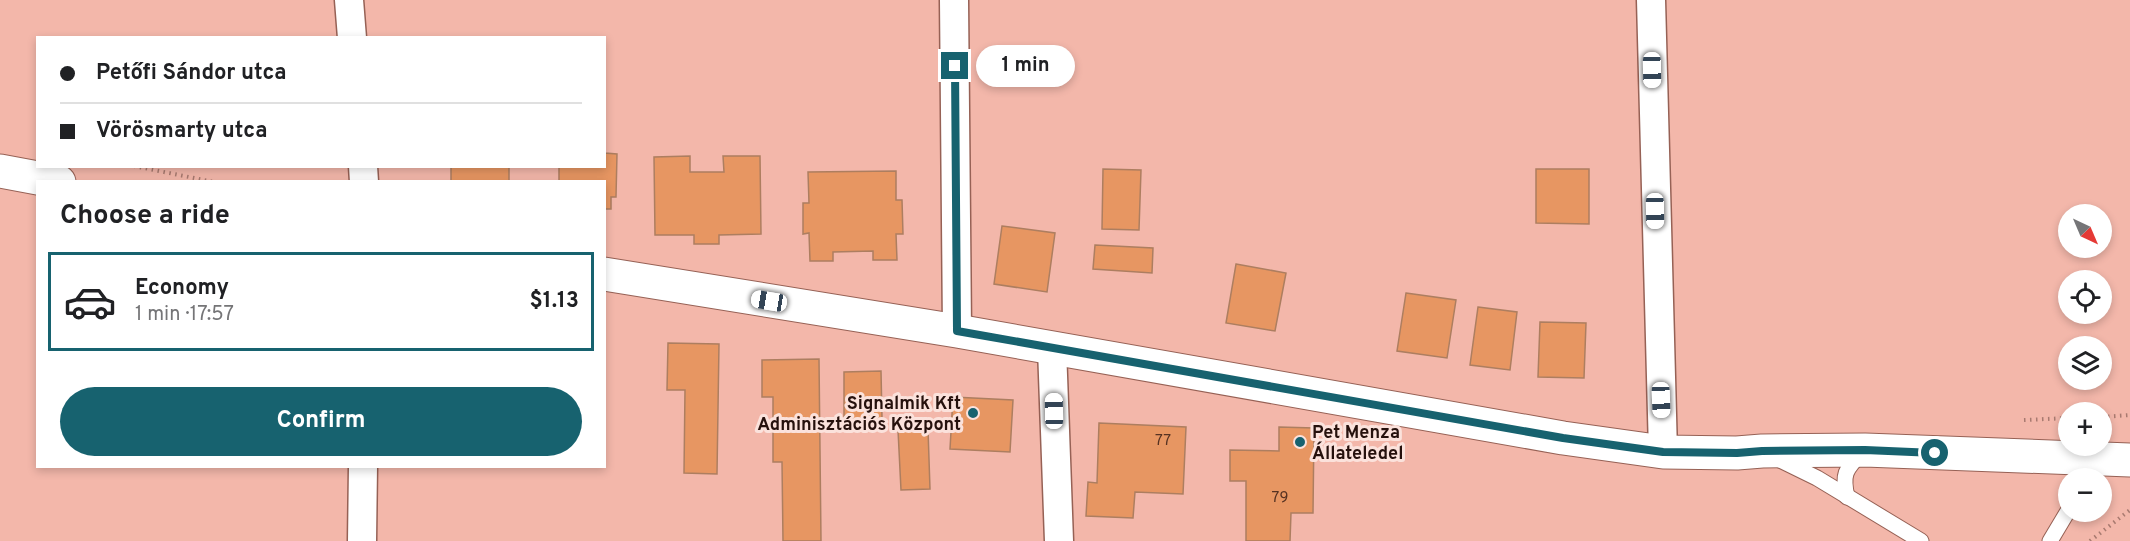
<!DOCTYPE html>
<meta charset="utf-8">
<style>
:root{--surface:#fff;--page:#f6f6f6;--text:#202124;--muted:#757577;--line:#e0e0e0;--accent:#17626f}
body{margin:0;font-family:Overpass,sans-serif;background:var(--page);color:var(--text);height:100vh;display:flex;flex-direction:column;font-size:22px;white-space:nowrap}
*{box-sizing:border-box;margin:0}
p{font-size:20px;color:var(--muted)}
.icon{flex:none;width:33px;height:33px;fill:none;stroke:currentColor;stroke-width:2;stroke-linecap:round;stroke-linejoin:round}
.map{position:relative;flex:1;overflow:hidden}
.sheet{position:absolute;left:36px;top:180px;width:570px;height:288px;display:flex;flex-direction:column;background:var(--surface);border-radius:0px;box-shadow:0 3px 9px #0003}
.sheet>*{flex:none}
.banner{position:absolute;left:36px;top:36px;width:570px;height:132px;border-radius:0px;box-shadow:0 3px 9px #0003;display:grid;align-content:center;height:132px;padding:0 24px;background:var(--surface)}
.needle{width:39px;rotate:136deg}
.tools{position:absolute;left:2058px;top:204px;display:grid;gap:12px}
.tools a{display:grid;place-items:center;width:54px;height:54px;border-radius:50%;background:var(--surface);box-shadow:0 3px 9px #0003;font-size:30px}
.end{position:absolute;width:27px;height:27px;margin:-14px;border:8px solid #17626f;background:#fff;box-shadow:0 0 0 3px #fff}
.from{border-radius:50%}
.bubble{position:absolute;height:42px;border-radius:21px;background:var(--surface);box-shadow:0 3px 9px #0003;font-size:20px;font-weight:700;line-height:42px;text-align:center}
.car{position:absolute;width:18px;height:36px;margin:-18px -9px;border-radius:8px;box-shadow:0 0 4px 2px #0007;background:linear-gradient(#fff 24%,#345 0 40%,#fff 0 76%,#345 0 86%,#fff 0)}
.banner b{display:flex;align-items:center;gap:21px;height:57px;font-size:22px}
.banner b+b{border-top:2px solid var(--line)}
.banner i{width:15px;height:15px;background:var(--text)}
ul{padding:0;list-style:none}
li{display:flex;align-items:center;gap:18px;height:99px;margin:0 12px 9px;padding:0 12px;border:3px solid transparent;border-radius:0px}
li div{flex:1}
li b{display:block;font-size:22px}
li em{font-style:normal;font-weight:700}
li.current{border-color:var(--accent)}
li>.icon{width:54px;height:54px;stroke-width:1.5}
h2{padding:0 24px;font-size:27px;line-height:72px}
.primary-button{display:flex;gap:12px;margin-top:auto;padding:12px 24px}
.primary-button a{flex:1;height:69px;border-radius:36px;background:var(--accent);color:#fff;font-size:24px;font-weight:700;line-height:69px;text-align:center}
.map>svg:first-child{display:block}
.building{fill:#e79662;stroke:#ad7e60;stroke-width:1.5}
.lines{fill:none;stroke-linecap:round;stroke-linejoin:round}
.service-casing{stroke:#966155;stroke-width:17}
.minor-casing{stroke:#966155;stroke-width:31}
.tertiary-casing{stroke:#966155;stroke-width:35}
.path{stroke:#a87a70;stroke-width:4;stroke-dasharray:1.5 4.5;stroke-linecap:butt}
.service{stroke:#fff;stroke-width:15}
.minor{stroke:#fff;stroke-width:28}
.tertiary{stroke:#fff;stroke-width:33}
.route{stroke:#17626f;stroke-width:8}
.poi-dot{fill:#17626f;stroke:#fbe2dc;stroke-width:2}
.labels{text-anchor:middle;stroke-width:6;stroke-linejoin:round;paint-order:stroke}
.number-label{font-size:15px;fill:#563222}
.poi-label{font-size:18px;font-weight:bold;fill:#26110d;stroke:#fbe2dc;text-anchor:end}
</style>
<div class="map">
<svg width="2130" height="541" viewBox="0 0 2130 541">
<rect width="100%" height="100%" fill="#f3b7aa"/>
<g class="building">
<polygon points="604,146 605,153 617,154 616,197 611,197 611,209 604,209 604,182 559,182 559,166 604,166"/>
<polygon points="690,156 690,172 724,172 723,156 760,156 761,234 719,235 719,244 694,244 694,235 655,235 654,157"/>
<rect x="451" y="166" width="58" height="16"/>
<polygon points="1103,169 1141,170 1139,230 1102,229"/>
<polygon points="1536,169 1589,169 1589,224 1536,223"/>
<polygon points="896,171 896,200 902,200 903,234 896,234 897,260 873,260 873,251 833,252 833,261 810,261 809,233 803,234 803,203 809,203 808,172"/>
<polygon points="1002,226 1055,233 1047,292 994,284"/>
<polygon points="1095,245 1153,248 1152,273 1093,269"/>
<polygon points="1236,264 1286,273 1275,331 1226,323"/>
<polygon points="1406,293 1456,300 1447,358 1397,351"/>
<polygon points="1478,307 1517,312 1510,370 1470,365"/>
<polygon points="1540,322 1586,323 1584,378 1538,377"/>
<polygon points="668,343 719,344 717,474 684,473 685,390 667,390"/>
<polygon points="819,359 821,541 783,541 782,462 773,462 773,397 762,397 762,360"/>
<polygon points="881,371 882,418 844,419 844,372"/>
<polygon points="953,397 1013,400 1010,452 950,449"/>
<polygon points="1099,423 1186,427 1183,494 1135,492 1133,518 1086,516 1088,482 1097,483"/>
<polygon points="1279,427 1314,428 1313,513 1291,513 1290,541 1246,541 1246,481 1230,481 1230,450 1279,451"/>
<polygon points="928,429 930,489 901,490 898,430"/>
</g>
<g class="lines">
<g class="service-casing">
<g id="service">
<polyline points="1778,459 1817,478 1921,541"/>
<path d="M1847 497C1842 475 1845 469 1862 453"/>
<polyline points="2050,541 2068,511"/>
</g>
</g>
<g class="minor-casing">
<g id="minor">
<polyline points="349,0 352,38"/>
<polyline points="954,0 957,331"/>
<polyline points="1651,0 1663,452"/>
<polyline points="363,166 364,182"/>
<polyline points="1052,348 1059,541"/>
<polyline points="362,541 363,466"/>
</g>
</g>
<g class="tertiary-casing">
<g id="tertiary">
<polyline points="0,171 59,182"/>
<polyline points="604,274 957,331 1563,438 1663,452 1737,453 1762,451 1865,450 2130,460"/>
</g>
</g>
<g class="path">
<polyline points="134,166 214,182"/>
<polyline points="2102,417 2130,415"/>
<polyline points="2024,420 2068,418"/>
<polyline points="2090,541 2130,510"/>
</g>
<use href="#service" class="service"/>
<use href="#minor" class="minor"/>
<use href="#tertiary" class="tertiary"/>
</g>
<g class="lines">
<polyline class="route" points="955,66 957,331 1563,438 1663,452 1737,453 1762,451 1865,450 1935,453"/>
</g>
<g class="poi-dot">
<circle cx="973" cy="413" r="6"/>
<circle cx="1300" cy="442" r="6"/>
</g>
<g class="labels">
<g class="number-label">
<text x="1163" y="445">77</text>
<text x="1280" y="502">79</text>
</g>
<g class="poi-label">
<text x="961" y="409">Signalmik Kft<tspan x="961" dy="21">Adminisztációs Központ</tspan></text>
<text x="1312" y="438" text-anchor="start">Pet Menza<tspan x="1312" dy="21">Állateledel</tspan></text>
</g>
</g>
</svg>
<div class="tools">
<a><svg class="needle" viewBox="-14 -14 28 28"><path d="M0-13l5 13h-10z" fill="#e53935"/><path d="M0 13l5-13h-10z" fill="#757577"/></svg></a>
<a><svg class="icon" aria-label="locate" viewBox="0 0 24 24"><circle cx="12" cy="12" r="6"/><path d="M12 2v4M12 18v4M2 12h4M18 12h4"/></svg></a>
<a><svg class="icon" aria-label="layers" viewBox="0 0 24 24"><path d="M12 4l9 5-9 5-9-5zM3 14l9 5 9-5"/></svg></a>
<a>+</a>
<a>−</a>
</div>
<i class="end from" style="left:1935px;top:453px"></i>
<i class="end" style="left:955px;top:66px"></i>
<div class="bubble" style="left:976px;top:45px;width:99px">1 min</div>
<i class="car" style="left:1652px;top:70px;rotate:179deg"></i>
<i class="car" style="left:1655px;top:211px;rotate:179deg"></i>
<i class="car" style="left:769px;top:301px;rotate:279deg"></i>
<i class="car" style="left:1661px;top:400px;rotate:178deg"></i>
<i class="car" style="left:1054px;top:411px;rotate:359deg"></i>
<div class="banner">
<b><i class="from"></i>Petőfi Sándor utca</b>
<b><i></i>Vörösmarty utca</b>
</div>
<section class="sheet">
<h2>Choose a ride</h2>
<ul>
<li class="current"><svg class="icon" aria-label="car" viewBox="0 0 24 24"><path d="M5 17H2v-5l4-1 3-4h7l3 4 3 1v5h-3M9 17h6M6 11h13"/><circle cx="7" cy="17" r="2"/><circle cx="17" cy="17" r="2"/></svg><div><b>Economy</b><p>1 min · 17:57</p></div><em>$1.13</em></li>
</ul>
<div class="primary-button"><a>Confirm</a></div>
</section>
</div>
